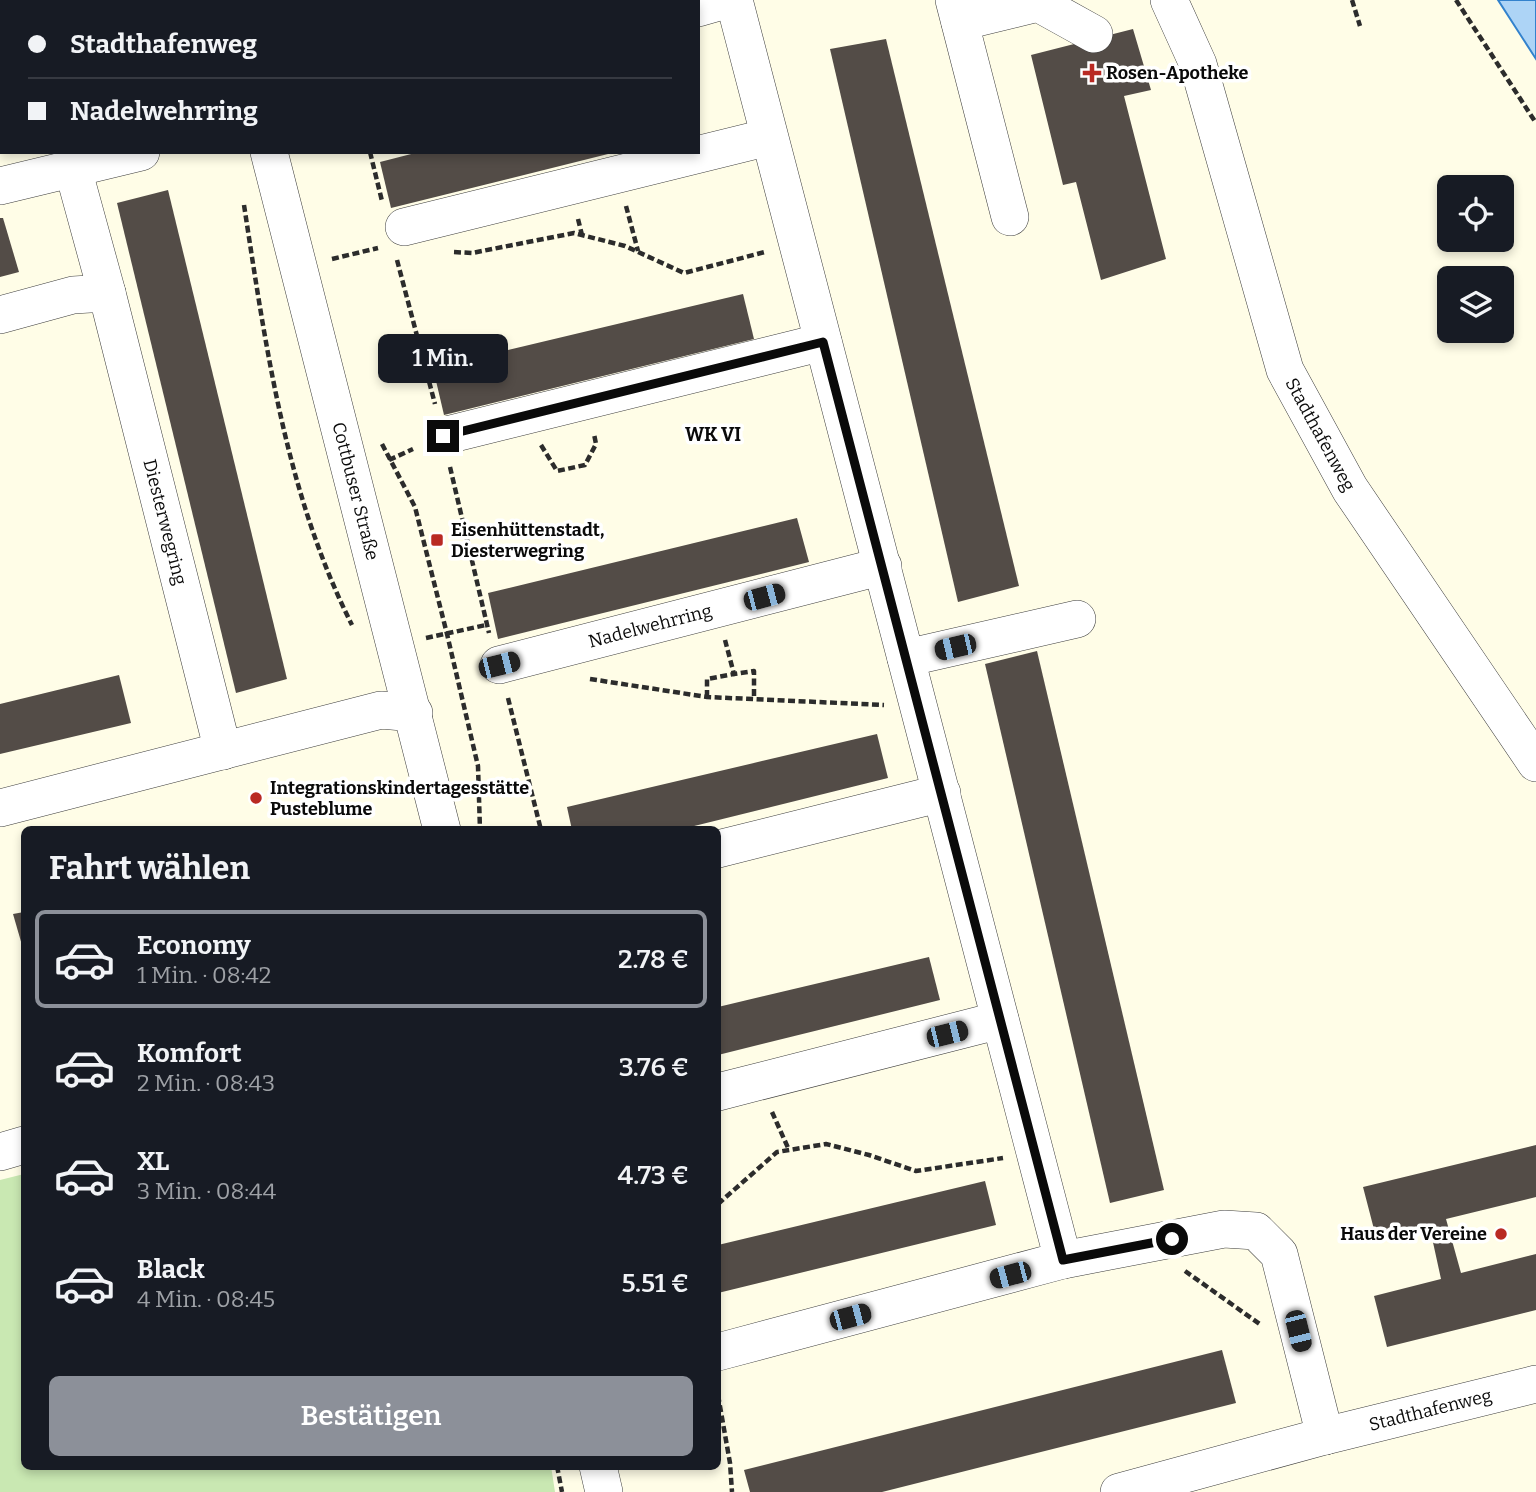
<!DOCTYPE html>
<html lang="de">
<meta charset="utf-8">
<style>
:root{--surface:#171b24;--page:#242831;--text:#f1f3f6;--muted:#9ea1a6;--line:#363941;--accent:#8c9099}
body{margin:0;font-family:Bitter,serif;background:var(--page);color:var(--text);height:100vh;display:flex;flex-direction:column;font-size:26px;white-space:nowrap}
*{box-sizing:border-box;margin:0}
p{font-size:23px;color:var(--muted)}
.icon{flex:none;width:38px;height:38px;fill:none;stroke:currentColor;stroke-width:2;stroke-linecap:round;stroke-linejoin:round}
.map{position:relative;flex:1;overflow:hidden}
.sheet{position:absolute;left:21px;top:826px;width:700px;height:644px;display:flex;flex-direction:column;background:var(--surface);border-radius:10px;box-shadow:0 4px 10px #0003}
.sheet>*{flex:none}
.top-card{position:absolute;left:0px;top:0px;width:700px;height:154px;box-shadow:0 4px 10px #0003;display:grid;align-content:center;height:154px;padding:0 28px;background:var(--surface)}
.controls{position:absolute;left:1437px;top:175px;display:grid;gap:14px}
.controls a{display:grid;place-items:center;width:77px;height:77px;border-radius:10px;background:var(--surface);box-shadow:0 4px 10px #0003;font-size:35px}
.end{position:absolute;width:32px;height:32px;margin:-16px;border:9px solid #0a0a0a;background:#fff;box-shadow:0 0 0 4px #fff}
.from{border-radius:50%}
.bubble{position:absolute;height:49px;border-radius:10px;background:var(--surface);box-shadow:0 4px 10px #0003;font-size:23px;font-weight:600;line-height:49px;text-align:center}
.car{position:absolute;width:21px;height:42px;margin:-21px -10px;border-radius:9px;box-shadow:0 0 5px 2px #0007;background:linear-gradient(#222 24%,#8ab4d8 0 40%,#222 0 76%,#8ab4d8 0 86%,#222 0)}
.top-card b{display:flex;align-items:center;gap:24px;height:66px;font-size:26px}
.top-card b+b{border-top:2px solid var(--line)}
.top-card i{width:18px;height:18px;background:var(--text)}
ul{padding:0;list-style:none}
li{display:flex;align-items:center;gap:21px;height:98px;margin:0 14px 10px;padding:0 14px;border:4px solid transparent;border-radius:10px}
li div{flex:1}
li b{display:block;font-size:26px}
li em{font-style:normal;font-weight:600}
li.current{border-color:var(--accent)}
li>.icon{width:63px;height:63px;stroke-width:1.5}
h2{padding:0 28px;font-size:32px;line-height:84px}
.cta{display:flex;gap:14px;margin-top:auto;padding:14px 28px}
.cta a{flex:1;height:80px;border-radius:10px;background:var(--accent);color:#fff;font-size:28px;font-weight:600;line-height:80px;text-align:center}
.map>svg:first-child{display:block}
.green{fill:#c9e8b2}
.water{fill:#add4f6;stroke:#3382cd;stroke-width:2}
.building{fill:#534c47}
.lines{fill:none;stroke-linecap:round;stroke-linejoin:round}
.minor-casing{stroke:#3d3d3d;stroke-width:38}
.path{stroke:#2c2c2c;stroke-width:4.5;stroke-dasharray:7 3.5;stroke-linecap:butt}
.minor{stroke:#fff;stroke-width:37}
.route{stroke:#0a0a0a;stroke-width:9}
.poi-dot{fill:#b92a23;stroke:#fff;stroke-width:2.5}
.labels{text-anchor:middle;stroke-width:7;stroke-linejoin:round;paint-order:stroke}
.poi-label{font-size:18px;font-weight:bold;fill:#0a0a0a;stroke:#fff;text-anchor:start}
.street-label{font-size:18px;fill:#0a0a0a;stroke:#fff}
.neighbourhood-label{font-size:19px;font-weight:bold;fill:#0a0a0a;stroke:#fff}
</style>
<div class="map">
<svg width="1536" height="1492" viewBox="0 0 1536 1492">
<rect width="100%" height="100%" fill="#fffde7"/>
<polygon class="green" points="24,1174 24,1466 551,1466 555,1492 0,1492 0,1180"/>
<polygon class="water" points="1498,0 1536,0 1536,59"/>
<g class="building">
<polygon points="1133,29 1151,90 1124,96 1166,259 1101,280 1076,182 1063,185 1031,55"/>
<polygon points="886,39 1019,586 958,602 830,49"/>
<polygon points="419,152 612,152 612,153 391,208 380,162"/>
<polygon points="168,190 287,679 236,693 117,203"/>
<polygon points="0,218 3,218 19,272 0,277"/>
<polygon points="743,294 754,339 444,415 433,368"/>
<polygon points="797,518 809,562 498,639 488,593"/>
<polygon points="1037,651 1164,1190 1110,1203 985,664"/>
<polygon points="119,675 131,723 0,754 0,704"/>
<polygon points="877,734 888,778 678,830 572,830 567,807"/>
<polygon points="24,912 24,952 13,914"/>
<polygon points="929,957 940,1000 718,1055 718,1007"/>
<polygon points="1536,1145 1536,1197 1446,1219 1461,1273 1536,1254 1536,1310 1387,1347 1374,1296 1441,1279 1429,1224 1376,1237 1363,1187"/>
<polygon points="985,1181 996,1225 718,1293 718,1245"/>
<polygon points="1222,1350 1236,1403 882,1492 750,1492 744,1470"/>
</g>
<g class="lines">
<g class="minor-casing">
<g id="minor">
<polyline points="231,0 232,2"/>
<polyline points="457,0 457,2"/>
<polyline points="592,0 592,2"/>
<polyline points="954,0 1010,217"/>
<path id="s1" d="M1169 0 1198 64 1285 370 1350 489 1536 763"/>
<polyline points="698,8 726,0"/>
<polyline points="960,22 1038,3 1094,34"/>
<path id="s2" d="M269 152 442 830"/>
<polyline points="73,169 107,293"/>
<polyline points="0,186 141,152"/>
<polyline points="404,227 769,137"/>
<path id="s3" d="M0 315 73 295 107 293 223 751"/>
<polyline points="443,436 823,342"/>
<polyline points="906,658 1077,619"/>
<path id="s4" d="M499 665 883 566"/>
<polyline points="0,808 381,710 414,713"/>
<polyline points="718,849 942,793"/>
<polyline points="718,1092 1000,1020"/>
<polyline points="0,1152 24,1145"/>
<polyline points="1063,1260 1224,1229 1256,1231 1279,1254 1325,1436"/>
<polyline points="718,1352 1063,1260 734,0"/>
<polyline points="598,1466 604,1492"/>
<path id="s5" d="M1119 1492 1325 1436 1536 1384"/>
</g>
</g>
<g class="path">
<polyline points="1352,0 1360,26"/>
<polyline points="1456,0 1536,123"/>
<polyline points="370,152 382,201"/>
<path d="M244 205C266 348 286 494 352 625"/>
<polyline points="626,206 638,251"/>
<polyline points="578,219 582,235"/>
<polyline points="454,252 472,253 574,233 625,246 684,273 765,252"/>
<polyline points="332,259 378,248"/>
<polyline points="397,260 435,404"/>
<polyline points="382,444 415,507 447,634 478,766 480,830"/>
<polyline points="541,445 557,471 585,465 596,444 594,434"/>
<polyline points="389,460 413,449"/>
<polyline points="450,467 489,633"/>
<polyline points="426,638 486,625"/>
<polyline points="725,640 734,674 754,671 754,698"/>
<polyline points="590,679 707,697 884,705"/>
<polyline points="707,697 707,679 734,674"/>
<polyline points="508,698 541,830"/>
<polyline points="718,921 718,941"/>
<polyline points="772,1112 789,1150"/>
<polyline points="718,1204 777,1152 826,1144 869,1155 916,1171 1003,1158"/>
<polyline points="1185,1271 1261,1325"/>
<polyline points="718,1395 730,1463 732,1492"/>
<polyline points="557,1466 562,1492"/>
</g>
<use href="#minor" class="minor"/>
</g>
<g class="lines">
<polyline class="route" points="443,436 823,342 1063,1260 1172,1239"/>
</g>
<g class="poi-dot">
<path d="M1088.5 62.5h7v7h7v7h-7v7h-7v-7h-7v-7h7z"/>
<rect x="430" y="533" width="14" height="14" rx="3.5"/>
<circle cx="256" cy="798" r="7"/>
<circle cx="1501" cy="1234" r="7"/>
</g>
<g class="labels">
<g class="poi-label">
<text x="1106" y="79">Rosen-Apotheke</text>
<text x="451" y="536">Eisenhüttenstadt,<tspan x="451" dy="21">Diesterwegring</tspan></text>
<text x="270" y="794">Integrationskindertagesstätte<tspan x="270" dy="21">Pusteblume</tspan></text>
<text x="1487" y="1240" text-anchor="end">Haus der Vereine</text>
</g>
<g class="street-label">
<text dy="6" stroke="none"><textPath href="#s1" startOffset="462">Stadthafenweg</textPath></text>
<text dy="6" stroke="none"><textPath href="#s2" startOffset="350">Cottbuser Straße</textPath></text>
<text dy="6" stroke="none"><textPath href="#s3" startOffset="346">Diesterwegring</textPath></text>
<text dy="6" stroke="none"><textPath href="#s4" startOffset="156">Nadelwehrring</textPath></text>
<text dy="6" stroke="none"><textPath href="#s5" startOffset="322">Stadthafenweg</textPath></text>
</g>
<g class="neighbourhood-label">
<text x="713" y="441">WK VI</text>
</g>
</g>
</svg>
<div class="controls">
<a><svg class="icon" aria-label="locate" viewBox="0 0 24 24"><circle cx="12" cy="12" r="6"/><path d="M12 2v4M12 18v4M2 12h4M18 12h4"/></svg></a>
<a><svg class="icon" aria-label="layers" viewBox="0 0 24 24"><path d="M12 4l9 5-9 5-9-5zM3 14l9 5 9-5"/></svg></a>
</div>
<i class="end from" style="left:1172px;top:1239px"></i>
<i class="end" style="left:443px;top:436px"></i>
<div class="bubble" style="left:378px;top:334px;width:130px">1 Min.</div>
<i class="car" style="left:764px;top:597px;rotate:75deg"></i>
<i class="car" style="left:955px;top:647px;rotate:257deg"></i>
<i class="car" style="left:499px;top:665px;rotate:76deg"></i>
<i class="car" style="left:947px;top:1034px;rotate:76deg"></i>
<i class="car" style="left:1010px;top:1275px;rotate:255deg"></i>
<i class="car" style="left:850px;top:1317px;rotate:75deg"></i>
<i class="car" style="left:1298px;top:1331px;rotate:166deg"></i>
<div class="top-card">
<b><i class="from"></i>Stadthafenweg</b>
<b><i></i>Nadelwehrring</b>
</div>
<section class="sheet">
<h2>Fahrt wählen</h2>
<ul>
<li class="current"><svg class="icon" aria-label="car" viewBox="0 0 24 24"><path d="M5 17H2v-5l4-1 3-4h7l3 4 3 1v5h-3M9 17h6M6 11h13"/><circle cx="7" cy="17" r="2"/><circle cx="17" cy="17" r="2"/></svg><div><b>Economy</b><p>1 Min. · 08:42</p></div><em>2.78 €</em></li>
<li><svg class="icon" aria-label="car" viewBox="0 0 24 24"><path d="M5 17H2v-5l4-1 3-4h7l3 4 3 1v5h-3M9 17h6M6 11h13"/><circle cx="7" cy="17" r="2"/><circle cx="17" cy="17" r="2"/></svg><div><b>Komfort</b><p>2 Min. · 08:43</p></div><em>3.76 €</em></li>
<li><svg class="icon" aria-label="car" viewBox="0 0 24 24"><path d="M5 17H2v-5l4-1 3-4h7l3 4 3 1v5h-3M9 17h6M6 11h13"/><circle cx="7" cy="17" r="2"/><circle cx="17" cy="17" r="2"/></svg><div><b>XL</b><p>3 Min. · 08:44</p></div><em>4.73 €</em></li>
<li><svg class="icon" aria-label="car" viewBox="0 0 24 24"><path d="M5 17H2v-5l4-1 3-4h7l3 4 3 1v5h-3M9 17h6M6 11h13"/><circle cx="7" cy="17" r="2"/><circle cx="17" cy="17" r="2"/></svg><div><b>Black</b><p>4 Min. · 08:45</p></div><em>5.51 €</em></li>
</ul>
<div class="cta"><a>Bestätigen</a></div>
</section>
</div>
